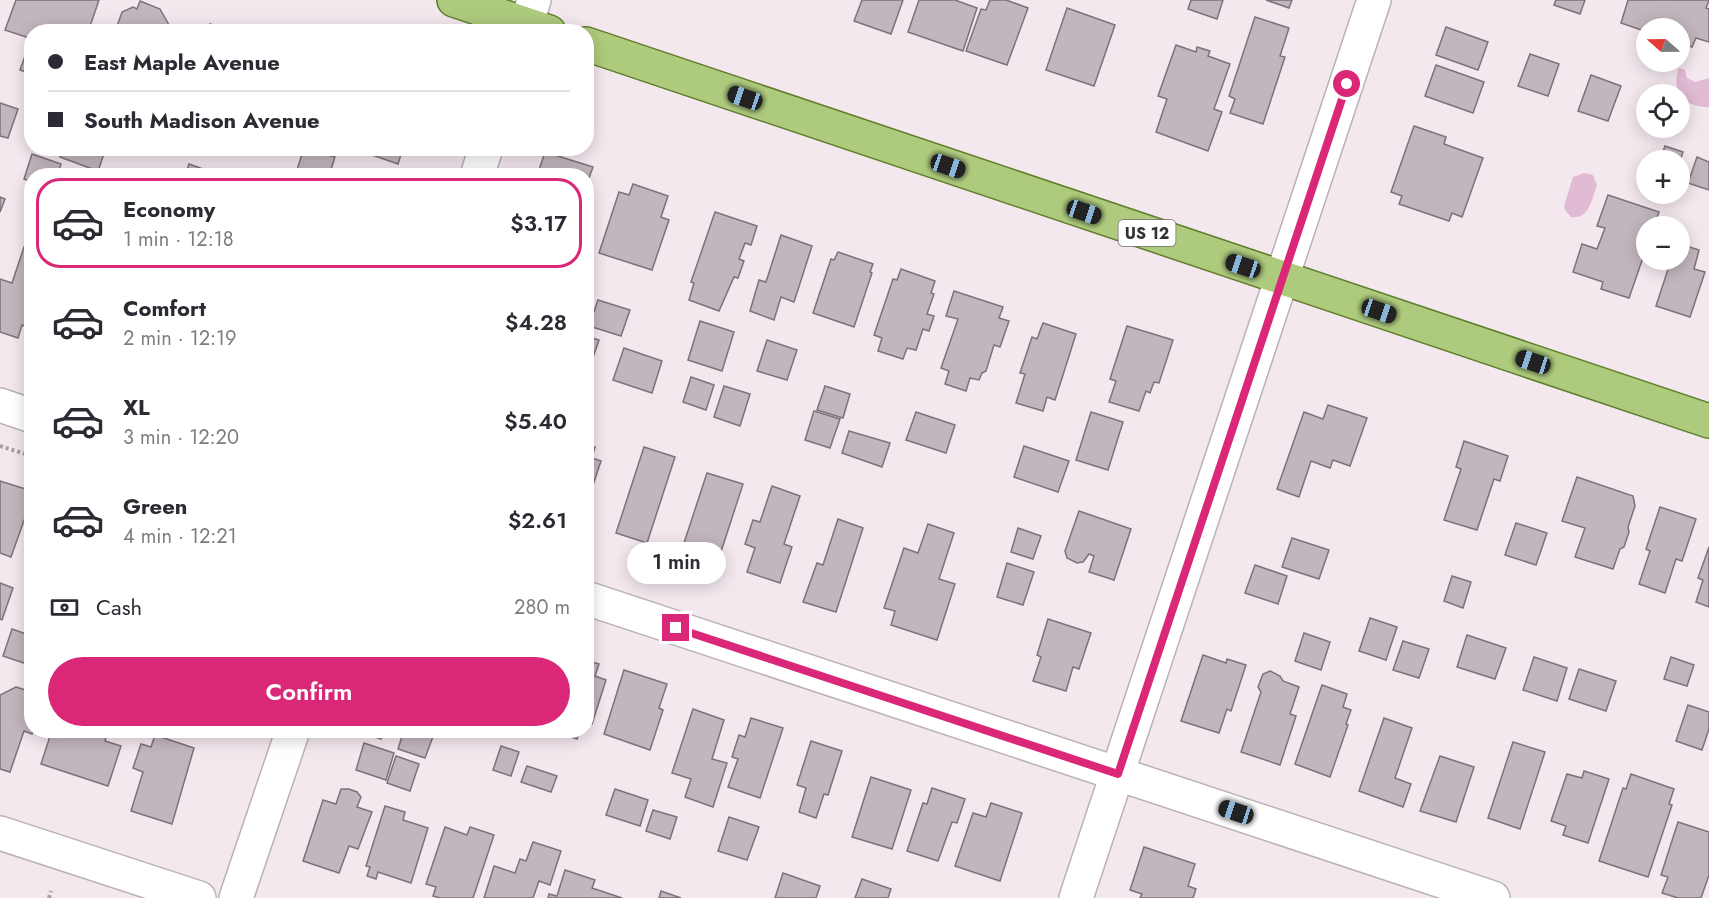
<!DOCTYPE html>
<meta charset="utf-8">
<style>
:root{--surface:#fff;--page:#f7f7f7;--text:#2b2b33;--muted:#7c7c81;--line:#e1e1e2;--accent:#db2777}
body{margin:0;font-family:Jost,sans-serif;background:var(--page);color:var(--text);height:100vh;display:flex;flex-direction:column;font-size:22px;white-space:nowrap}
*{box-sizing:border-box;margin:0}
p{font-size:20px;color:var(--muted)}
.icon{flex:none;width:33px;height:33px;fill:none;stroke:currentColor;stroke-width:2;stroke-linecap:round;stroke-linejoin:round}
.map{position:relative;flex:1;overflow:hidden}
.sheet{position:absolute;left:24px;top:168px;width:570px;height:570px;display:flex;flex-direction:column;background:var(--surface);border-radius:24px;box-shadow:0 3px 15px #0003}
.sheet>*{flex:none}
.guide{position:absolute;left:24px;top:24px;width:570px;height:132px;border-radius:24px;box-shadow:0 3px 15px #0003;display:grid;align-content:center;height:132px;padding:0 24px;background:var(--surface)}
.needle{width:39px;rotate:290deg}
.controls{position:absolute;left:1636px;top:18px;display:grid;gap:12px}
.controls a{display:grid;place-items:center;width:54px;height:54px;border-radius:50%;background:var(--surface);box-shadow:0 3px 15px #0003;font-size:30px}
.end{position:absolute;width:27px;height:27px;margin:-14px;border:8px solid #db2777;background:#fff;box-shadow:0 0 0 3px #fff}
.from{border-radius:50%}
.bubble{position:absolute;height:42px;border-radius:21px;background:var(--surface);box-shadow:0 3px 15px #0003;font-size:20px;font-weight:600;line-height:42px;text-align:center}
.car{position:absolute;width:18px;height:36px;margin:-18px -9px;border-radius:8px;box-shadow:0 0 4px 2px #0007;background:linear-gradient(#222 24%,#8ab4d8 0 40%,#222 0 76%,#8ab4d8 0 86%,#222 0)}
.guide b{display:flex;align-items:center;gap:21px;height:57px;font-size:22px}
.guide b+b{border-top:2px solid var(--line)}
.guide i{width:15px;height:15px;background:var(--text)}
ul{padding:10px 0 0;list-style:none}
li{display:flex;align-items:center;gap:18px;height:90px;margin:0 12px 9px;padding:0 12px;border:3px solid transparent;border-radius:24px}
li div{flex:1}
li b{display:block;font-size:22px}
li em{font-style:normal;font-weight:600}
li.current{border-color:var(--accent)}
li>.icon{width:54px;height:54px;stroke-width:1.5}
.pay{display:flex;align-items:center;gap:15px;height:66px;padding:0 24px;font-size:22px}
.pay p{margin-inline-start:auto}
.action{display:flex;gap:12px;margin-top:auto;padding:12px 24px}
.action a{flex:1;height:69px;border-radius:36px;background:var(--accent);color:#fff;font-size:24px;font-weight:600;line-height:69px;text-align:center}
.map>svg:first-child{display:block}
.water{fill:#e1bad4}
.building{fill:#c2b6be;stroke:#7d7279;stroke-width:1.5}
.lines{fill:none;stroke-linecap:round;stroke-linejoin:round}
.street-casing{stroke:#bbb0b7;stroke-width:36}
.primary-casing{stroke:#607d2b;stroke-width:36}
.path{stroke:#a69da2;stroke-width:4;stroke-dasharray:3 3;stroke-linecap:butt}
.street{stroke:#fff;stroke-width:33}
.primary{stroke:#aeca7d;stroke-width:33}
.route{stroke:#db2777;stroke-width:8}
.labels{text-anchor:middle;stroke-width:6;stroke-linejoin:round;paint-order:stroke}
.shield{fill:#fff;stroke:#716e70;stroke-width:1.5}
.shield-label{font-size:16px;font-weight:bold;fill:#343033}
</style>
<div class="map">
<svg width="1709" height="898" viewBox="0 0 1709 898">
<rect width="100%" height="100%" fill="#f4e8ef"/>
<g class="water">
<path d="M1679 68 1685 70 1687 78 1695 82 1709 78V107C1685 108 1670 91 1679 68Z"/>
<path d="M1584 173 1593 175 1597 185C1592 199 1589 220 1571 217L1565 210 1564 206 1573 177Z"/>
</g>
<g class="building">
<polygon points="16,0 99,0 88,32 32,32 32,39 5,30"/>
<polygon points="862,0 903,0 891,34 854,21"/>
<polygon points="919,0 955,0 977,8 963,51 908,32"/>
<polygon points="990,0 1006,0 1028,8 1007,65 966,51 981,9 986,10"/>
<polygon points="1191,0 1223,0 1217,19 1188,9"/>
<polygon points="1266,0 1292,0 1289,8"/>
<polygon points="1556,0 1585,0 1580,14 1554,5"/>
<polygon points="1628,0 1709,0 1706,8 1709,9 1709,42 1696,38 1692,47 1680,43 1680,28 1647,28 1647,32 1621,23"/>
<polygon points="140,1 160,9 173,32 115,32 122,12 133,7 137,9"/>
<polygon points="1067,8 1115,25 1094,86 1046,70"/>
<polygon points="1255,17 1289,28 1280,56 1285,57 1263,124 1230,113 1235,99 1229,96"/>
<polygon points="210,24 233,32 208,32"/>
<polygon points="1446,27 1488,42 1478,70 1436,55"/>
<polygon points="30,42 32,43 32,74 20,70"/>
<polygon points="1176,45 1196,52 1197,47 1210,51 1208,56 1230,64 1214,109 1222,112 1208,151 1156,132 1167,99 1158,96"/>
<polygon points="1530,54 1559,64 1548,96 1518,86"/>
<polygon points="1436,65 1484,82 1473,113 1425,96"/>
<polygon points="1591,75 1621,86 1608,121 1578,111"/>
<polygon points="0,103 18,109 8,138 0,136"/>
<polygon points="1414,126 1446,137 1444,144 1483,158 1462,217 1452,213 1449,221 1399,204 1402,196 1391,192"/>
<polygon points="1665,146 1683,152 1680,161 1660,160"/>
<polygon points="63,148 106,148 98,171 60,157"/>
<polygon points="304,148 335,157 329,176 295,176"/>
<polygon points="352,148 403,148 398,164"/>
<polygon points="545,152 593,167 586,186 586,176 537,176"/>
<polygon points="32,154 61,164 57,176 32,176 32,182 24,179"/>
<polygon points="1697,157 1709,162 1709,190 1688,183"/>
<polygon points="189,164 220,175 220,176 185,176"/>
<polygon points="633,184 668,196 661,217 669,220 652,270 599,253 619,192 629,195"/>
<polygon points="1608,195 1659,212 1654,226 1647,226 1647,246 1629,298 1601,289 1603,282 1573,272 1582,244 1597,249 1605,228 1597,226"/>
<polygon points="0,197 5,199 0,212"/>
<polygon points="715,212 757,226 751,245 745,243 739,259 744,261 738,278 734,277 719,311 689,300 694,283 691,282"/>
<polygon points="781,235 812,246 794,302 781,297 774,320 750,311 759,280 766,282"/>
<polygon points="1680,244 1699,250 1694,269 1705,272 1690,317 1656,306 1671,260 1680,260"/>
<polygon points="24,247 32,249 32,324 30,328 22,325 18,338 0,332 0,279 12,283"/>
<polygon points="838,252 873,264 870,272 872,273 854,327 813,313 831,259 834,260"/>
<polygon points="901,269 935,281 931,293 934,294 927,314 934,316 929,331 923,329 916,350 907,348 903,359 878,351 882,338 874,335 893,279 897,280"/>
<polygon points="954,291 1003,307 999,318 1009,321 1000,347 994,345 986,371 982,373 979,380 970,378 966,391 945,384 949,371 941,368 958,319 946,316"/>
<polygon points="598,300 630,310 621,336 589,326"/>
<polygon points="700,321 734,332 722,371 688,360"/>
<polygon points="1043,323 1076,334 1055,400 1047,397 1043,411 1016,403 1025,374 1020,373 1032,337 1037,339"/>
<polygon points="1127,326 1173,340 1159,383 1154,382 1150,393 1146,391 1139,411 1109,402 1116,381 1110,379"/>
<polygon points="586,336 599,340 588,372 586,371"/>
<polygon points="767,340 797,350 787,380 757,371"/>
<polygon points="624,348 662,361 652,393 613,380"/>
<polygon points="691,377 714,385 706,410 683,402"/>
<polygon points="724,386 750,394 740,426 714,417"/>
<polygon points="825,386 850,394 843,418 817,410"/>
<polygon points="1328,405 1367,418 1350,466 1333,460 1330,468 1311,461 1299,497 1277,489 1304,412 1323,419"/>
<polygon points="814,411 840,419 830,448 805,440"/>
<polygon points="916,412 955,425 946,453 906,440"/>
<polygon points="1091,412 1123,422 1108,470 1076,460"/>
<polygon points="849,431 890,443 882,467 842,453"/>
<polygon points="1464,441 1508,456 1500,481 1494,479 1477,530 1444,520 1461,469 1456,467"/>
<polygon points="586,444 595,447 592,458 601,461 586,506"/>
<polygon points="1024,446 1069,461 1058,492 1014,477"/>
<polygon points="644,447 675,457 647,543 616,533"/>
<polygon points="707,473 743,484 717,564 681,552"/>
<polygon points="1577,477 1633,496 1635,506 1628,527 1629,532 1624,547 1620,549 1613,569 1575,557 1585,528 1562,521"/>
<polygon points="0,481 32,491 32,498 11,557 0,553"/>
<polygon points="772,486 800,496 784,544 792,547 780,583 747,572 755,548 745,544 753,520 760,522"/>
<polygon points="1660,507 1696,519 1682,561 1676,559 1665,593 1639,584 1650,551 1646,549"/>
<polygon points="1079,511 1131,529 1114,580 1089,572 1094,556 1089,554 1083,562 1077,563 1067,558 1065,551"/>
<polygon points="838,519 863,528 836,612 803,602 817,563 823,565"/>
<polygon points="1516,523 1547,533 1536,565 1505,555"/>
<polygon points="928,524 954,533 939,579 955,584 937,640 891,625 895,611 884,608 904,548 918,553"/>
<polygon points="1018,528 1041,536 1033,559 1011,552"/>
<polygon points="1292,538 1329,550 1319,579 1282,567"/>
<polygon points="1709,547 1709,607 1696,602 1703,580 1698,578"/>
<polygon points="1007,563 1034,572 1023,605 997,597"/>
<polygon points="1255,565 1287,576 1278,604 1245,593"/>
<polygon points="1452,576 1471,582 1463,608 1444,601"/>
<polygon points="0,583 13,588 2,620 0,619"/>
<polygon points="1370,618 1397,627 1386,660 1359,651"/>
<polygon points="1048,619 1091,633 1079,669 1073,667 1066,691 1033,681 1041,657 1037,655"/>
<polygon points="12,629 32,636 32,651 27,664 3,656"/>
<polygon points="1304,633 1330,642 1321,670 1295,661"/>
<polygon points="1467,635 1506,648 1495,679 1457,667"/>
<polygon points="1403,641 1429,649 1419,678 1393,670"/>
<polygon points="1203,655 1226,663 1227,659 1246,665 1231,711 1227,709 1219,733 1181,721"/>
<polygon points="1534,657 1567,668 1557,701 1523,690"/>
<polygon points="1671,657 1694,665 1687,686 1664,679"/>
<polygon points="586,660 599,664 595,676 606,680 592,724 586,722"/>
<polygon points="1579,669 1616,681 1606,711 1569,699"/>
<polygon points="624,670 667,684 659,708 663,710 650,750 604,734"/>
<polygon points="1270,671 1280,676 1283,681 1299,687 1290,714 1296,716 1280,765 1241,752 1261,692 1258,687 1263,674"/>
<polygon points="1322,685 1347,694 1343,707 1351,710 1346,724 1348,725 1330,777 1295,764"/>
<polygon points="16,687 32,692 32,730 33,730 32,734 24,731 10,772 0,769 0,695"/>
<polygon points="1688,705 1709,712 1709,729 1702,750 1676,741"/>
<polygon points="693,709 724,720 712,759 727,763 713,807 685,797 691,779 672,773"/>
<polygon points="751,718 783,728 760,798 728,787 738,759 732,757 739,735 745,737"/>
<polygon points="1384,718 1412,728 1395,778 1411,784 1403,807 1359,791"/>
<polygon points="52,730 108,730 105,741 121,746 108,786 41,764"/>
<polygon points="356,730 384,730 381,739"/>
<polygon points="404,730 424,730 434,734 425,758 398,749"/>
<polygon points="551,730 580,730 577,739"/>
<polygon points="155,735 194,748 172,824 131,811 143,772 133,768 141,744 151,747"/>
<polygon points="811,741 842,751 828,795 824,794 816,818 799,812 806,788 797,785"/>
<polygon points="1513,742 1545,752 1520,829 1488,818"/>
<polygon points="364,743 394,753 386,780 356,770"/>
<polygon points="501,746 519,752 511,776 493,770"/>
<polygon points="396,756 419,764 410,791 387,783"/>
<polygon points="1440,756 1474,767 1456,822 1420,811"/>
<polygon points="527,766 557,776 551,792 521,782"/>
<polygon points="1584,771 1609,779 1588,843 1563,835 1566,826 1551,821 1567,774 1582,778"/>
<polygon points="1631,774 1674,789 1669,804 1672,805 1648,877 1599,861 1623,788 1626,789"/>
<polygon points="871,777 911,790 892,849 852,837"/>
<polygon points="932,788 965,799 957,823 952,822 938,861 907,851 923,803 927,804"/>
<polygon points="341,789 349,789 357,792 361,797 357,807 372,812 358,849 349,846 339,873 303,861 323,800 336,804"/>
<polygon points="615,789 648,800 640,826 606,815"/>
<polygon points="991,803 1022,813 1000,881 955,866 973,813 986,817"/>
<polygon points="385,806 405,812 403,820 428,828 411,883 378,872 376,879 367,876 370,867 366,866"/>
<polygon points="653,810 677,817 670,839 646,831"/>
<polygon points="729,817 759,827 747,860 718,851"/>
<polygon points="1678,822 1709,832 1709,875 1701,898 1678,898 1662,893 1668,877 1661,875"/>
<polygon points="445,827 467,835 470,827 494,835 473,898 440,898 433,896 436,887 426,884"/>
<polygon points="533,842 561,851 550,885 539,881 533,898 484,898 494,866 515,873 520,859 526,861"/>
<polygon points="1144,847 1195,864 1188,886 1196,889 1193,898 1140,898 1142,894 1130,890"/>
<polygon points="565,870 595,880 592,888 622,898 548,898 549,894 557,896"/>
<polygon points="783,873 820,886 816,898 775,898"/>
<polygon points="862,879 891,889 888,898 855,898"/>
<polygon points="661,891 681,898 659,898"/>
</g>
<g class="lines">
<g class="street-casing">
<g id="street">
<polyline points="524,32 534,0"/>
<polyline points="477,176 486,148"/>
<polyline points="0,405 32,416"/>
<polyline points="586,598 1493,898"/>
<polyline points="0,833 199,898"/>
<polyline points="236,898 293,730"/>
<polyline points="1076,898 1374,0"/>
</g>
</g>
<g class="primary-casing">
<g id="primary">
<polyline points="454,0 549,32"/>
<polyline points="586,44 1709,421"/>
</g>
</g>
<g class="path">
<polyline points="0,446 32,456"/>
<polyline points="49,898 51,891"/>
</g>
<use href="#street" class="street"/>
<use href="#primary" class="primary"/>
</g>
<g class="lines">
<polyline class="route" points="676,628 1118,774 1347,84"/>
</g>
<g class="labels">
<rect class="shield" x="1118.5" y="220" width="57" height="26" rx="4.5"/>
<g class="shield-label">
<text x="1147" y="239">US 12</text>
</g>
</g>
</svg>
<div class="controls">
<a><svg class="needle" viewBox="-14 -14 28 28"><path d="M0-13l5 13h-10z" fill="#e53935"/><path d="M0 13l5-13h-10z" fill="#7c7c81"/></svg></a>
<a><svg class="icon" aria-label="locate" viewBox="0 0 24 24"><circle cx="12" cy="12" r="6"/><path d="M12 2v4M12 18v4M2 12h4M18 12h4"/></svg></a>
<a>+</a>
<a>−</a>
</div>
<i class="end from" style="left:1347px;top:84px"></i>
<i class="end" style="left:676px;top:628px"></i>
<div class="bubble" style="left:627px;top:542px;width:99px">1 min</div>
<i class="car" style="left:745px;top:98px;rotate:289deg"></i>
<i class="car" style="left:948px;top:166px;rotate:109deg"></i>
<i class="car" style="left:1084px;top:212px;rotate:109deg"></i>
<i class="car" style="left:1243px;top:266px;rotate:289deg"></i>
<i class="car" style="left:1379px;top:311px;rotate:109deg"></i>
<i class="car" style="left:1533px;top:362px;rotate:288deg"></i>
<i class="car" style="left:1236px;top:812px;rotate:288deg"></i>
<div class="guide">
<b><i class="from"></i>East Maple Avenue</b>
<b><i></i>South Madison Avenue</b>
</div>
<section class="sheet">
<ul>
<li class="current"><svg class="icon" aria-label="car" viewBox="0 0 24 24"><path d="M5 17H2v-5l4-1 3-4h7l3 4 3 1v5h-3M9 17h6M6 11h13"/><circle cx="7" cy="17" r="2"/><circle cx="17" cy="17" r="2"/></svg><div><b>Economy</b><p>1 min · 12:18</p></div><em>$3.17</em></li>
<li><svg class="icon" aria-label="car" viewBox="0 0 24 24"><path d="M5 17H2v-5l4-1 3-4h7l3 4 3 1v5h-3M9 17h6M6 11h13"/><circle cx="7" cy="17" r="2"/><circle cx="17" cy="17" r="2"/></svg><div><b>Comfort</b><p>2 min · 12:19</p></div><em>$4.28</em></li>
<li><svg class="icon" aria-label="car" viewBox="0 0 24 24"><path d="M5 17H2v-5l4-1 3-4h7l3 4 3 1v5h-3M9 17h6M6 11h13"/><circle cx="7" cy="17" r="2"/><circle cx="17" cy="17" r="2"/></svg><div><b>XL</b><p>3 min · 12:20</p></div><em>$5.40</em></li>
<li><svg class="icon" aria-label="car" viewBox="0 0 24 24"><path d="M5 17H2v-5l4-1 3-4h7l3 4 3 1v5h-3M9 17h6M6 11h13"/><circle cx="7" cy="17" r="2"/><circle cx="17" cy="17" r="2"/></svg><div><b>Green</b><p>4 min · 12:21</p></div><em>$2.61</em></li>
</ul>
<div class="pay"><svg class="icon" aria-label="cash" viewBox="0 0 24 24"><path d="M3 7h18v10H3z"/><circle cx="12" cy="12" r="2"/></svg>Cash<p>280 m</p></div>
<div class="action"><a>Confirm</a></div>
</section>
</div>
